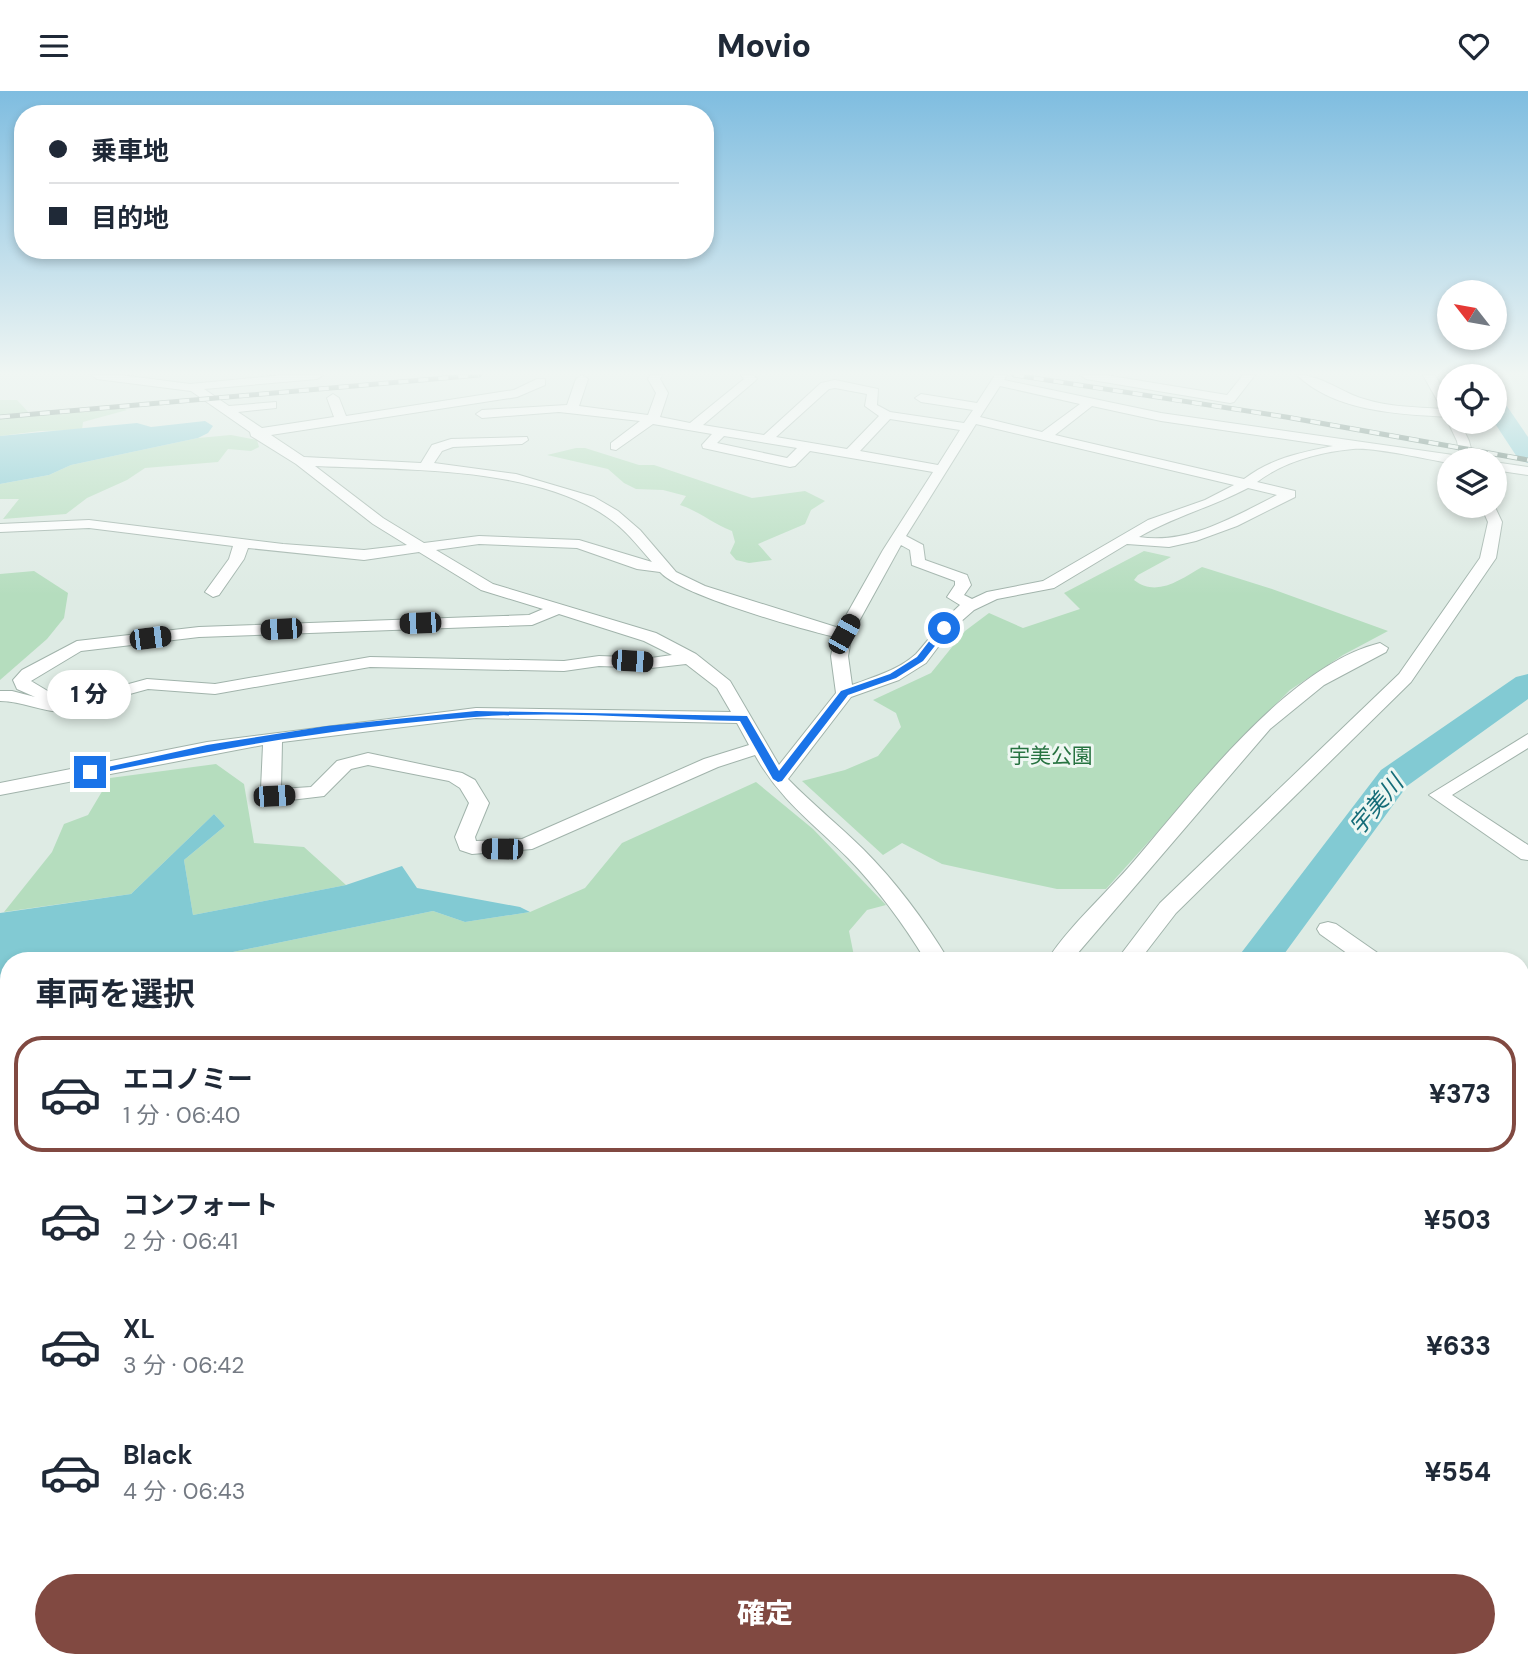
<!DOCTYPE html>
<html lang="ja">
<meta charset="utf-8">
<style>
:root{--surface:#fff;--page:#f6f6f7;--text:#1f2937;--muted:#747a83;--line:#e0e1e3;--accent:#814941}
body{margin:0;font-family:"DM Sans","Noto Sans JP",sans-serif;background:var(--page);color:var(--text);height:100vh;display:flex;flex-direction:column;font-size:26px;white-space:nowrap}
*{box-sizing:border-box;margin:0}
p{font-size:23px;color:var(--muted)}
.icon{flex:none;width:38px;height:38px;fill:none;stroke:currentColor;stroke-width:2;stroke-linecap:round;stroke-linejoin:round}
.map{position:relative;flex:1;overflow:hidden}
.panel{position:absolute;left:0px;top:861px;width:1530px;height:716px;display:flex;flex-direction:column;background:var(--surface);border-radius:28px 28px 0 0;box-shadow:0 4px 10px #0003}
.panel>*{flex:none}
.hud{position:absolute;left:14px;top:14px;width:700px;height:154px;border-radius:28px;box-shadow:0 4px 10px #0003;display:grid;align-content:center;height:154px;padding:0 35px;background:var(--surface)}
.needle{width:46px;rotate:301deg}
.buttons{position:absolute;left:1437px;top:189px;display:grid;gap:14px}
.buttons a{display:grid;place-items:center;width:70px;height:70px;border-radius:50%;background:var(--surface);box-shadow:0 4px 10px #0003;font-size:35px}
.end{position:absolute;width:32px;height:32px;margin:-16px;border:9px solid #1a73e8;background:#fff;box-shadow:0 0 0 4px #fff}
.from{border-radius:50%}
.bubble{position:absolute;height:49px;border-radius:24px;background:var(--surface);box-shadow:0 4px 10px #0003;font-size:23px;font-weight:800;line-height:49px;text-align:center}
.car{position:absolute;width:21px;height:42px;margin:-21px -10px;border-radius:9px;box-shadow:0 0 5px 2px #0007;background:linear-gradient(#222 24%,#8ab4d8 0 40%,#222 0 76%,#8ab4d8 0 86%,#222 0)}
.hud b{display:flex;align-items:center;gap:24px;height:66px;font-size:26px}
.hud b+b{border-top:2px solid var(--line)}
.hud i{width:18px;height:18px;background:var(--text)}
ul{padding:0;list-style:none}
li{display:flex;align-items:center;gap:21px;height:116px;margin:0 14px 10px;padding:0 21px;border:4px solid transparent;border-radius:28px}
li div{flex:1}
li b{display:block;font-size:26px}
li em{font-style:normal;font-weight:800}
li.on{border-color:var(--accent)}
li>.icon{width:63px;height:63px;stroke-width:1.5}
h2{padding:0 35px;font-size:32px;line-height:84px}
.primary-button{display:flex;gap:14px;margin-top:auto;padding:14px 35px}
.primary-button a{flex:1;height:80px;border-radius:42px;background:var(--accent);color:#fff;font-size:28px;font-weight:800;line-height:80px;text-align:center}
header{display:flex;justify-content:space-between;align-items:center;height:91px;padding:0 35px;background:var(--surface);font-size:32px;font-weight:800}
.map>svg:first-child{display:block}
.green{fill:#b5ddbe}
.water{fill:#82cad3}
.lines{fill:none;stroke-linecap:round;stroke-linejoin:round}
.river{fill:#82cad3;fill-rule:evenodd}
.minor-casing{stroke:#a1b3ab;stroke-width:2}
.major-casing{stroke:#c0c8c6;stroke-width:2}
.minor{fill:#fff;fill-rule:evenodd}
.major{fill:#60a38f;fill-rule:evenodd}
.rail-casing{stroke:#59776d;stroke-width:5}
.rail{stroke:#eef7f2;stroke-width:3.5;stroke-dasharray:10;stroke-linecap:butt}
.route{fill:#1a73e8}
.labels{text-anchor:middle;stroke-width:6;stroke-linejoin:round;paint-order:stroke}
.park-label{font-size:21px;fill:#277341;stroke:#eef7f2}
.water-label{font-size:23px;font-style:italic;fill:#166d79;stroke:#eef7f2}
</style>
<header><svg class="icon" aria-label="menu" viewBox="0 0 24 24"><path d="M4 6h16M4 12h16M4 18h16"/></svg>Movio<svg class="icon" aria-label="heart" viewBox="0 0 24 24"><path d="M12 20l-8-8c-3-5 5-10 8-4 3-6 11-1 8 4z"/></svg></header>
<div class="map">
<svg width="1528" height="1576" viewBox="0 0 1528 1576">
<rect width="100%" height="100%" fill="#deebe4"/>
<g class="green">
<polygon points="0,309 17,309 31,324 120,316 127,319 83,331 82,339 40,340 0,345"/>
<polygon points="231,344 257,349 259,356 251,360 228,358 218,371 145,377 127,389 87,407 66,423 3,428 19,408 0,408 0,393 49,384 71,374 198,347"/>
<path d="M576 357H585L639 374H654L752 407 805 400 825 410 811 419 805 433 758 453 772 469 749 472 736 469 730 462 735 451 732 440C713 433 699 420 680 414L686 405 663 399 636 398 624 392 608 378 547 364Z"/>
<path d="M1144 460 1171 466 1138 484 1134 489C1157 507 1181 488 1202 476L1272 498 1388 540 1343 564 1290 599 1242 647 1106 798H1057L1006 787 942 773 902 752 883 764 802 690 845 679 878 665 901 636 896 622 873 609 931 582 965 540 989 522 1023 537 1080 518 1064 502Z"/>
<polygon points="34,480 68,502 64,527 47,548 0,589 0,483"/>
<polygon points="216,673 244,693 254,752 304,756 346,794 193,824 184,769 225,735 214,723 131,803 4,821 52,761 64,733 88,724 110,687"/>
<polygon points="756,691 813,738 886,814 867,819 849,840 855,870 189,870 433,820 465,831 530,821 585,797 622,752"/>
<polygon points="9,922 9,1542 0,1546 0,925"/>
</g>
<g class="water">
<polygon points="205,330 213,335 208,342 198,347 71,374 49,384 0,393 0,345 137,332 151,336"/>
<polygon points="214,723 225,735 184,769 193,824 346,794 402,775 417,797 520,816 530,821 465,831 433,820 189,870 9,870 9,922 0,925 0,822 131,803"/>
<polygon points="709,1568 820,1568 816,1576 704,1576"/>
</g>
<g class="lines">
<g class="river">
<polygon points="1465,284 1487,284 1488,285 1466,285"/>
<polygon points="1494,306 1502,308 1528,346 1528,372 1519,369 1494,331"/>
<polygon points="1528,583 1528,608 1407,695 1279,870 1235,870 1381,679 1516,586"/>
</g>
<g class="minor-casing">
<g id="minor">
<path d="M91 284H121L190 293 284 284H323L317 288 204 298 229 315 276 311V317L238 321 262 337 334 326 327 307 333 303 339 307 346 325 514 299 537 288H545V294L517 306 271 344 304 366 421 372 432 354 451 348 527 346 528 349 522 353 453 356 442 360 434 372 516 383 594 406 618 420 640 439 676 481 705 495 839 537 883 459 933 381 810 360 795 375 790 376 703 357 702 354 712 343 653 333 616 359 611 358V352L640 330 559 321 482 327 476 323 482 319 567 314 576 288 582 284 588 288 579 315 648 324 656 302 648 288 650 284H662L660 288 668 302 660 326 690 332 744 288 741 284H753L757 288 755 290 703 334 764 344 821 292 835 289 878 298 877 314 890 321 964 332 973 319 921 311 915 307 921 303 977 312 995 284H1007L1004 289 1161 322 1460 365 1457 350 1448 331H1460L1469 350 1474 369H1449V372C1424 368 1375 356 1353 358 1320 361 1283 371 1257 391L1295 400V406L1237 435 1196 450 1169 456 1127 453 1054 497 997 508 974 519 950 540 926 572 899 589 851 606 788 688C812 713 839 734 863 758 896 791 925 830 949 870H926C904 834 878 798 848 767 813 732 780 709 755 664L718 676 532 758 472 763 460 759 455 746 469 712 460 697 449 690 368 674 351 678 324 705 274 711 267 709 261 698 263 654 0 704V692L207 651 476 617 731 621 717 597 686 573 651 577 599 575 564 580 370 576 215 603 148 598 64 621C42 621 22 610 0 610V600H12L35 606 17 598 13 589 22 579 77 550 199 536 529 524 543 518 481 499 419 461 364 469 248 457 244 468 219 504 213 506 205 501 229 468 233 455 89 437 0 441V433L89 429 283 453 364 459 407 454 373 433 296 373 251 345 250 341 191 300 97 288ZM1000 295 1080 313 1042 341 980 326ZM835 297 867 303 865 315 879 325 847 358 776 346 829 298ZM1092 315 1161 330 1333 355C1299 362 1272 367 1244 388L1055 344ZM890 328 960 339 938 374 860 360ZM976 333 1234 394 1205 409 1148 429 1043 490 987 501 972 508 964 504 971 494 967 484 925 469 923 454 906 445ZM724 345 797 357 787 367 717 352ZM315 375C402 379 534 375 607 426 625 438 638 455 652 471L579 449 479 445 424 452 383 427ZM1248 397 1277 404C1235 425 1188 454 1139 446 1173 426 1212 416 1248 397ZM479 453 577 457 637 478 660 481C680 504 801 538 835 546L831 565 836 602 779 674 730 590 696 563 656 542 493 493 436 459ZM901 454 910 459 912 474 955 490V494L947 506 960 514C943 529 931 546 916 563 899 579 873 586 852 594L848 565 852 543ZM559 523 644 550 672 564 651 567 599 565 564 570 370 566 215 593 147 588 63 611 48 610 56 605 31 590 81 560 199 546 532 534ZM476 627 737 632 749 654 704 668 522 748 476 750 475 746 489 712 475 689 462 682 368 662 337 670 311 696 281 698 282 651Z"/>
<polygon points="1080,284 1105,284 1227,304 1243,284 1255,284 1234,311 1230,312 1086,288"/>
<path d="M1297 284C1320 283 1342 302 1364 308 1389 316 1416 316 1442 318L1423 284H1435L1449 309V326C1399 323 1335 321 1297 284Z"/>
<polygon points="1494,371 1528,376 1528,384 1494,379"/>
<polygon points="1494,414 1502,431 1496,467 1411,591 1176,822 1139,870 1116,870 1160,812 1399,583 1480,467 1488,431 1481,415"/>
<path d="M1380 552 1388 557 1386 561 1324 594 1270 638 1071 870H1047C1064 841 1104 804 1128 777 1190 706 1286 575 1380 552Z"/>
<polygon points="1528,643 1528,657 1452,704 1528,754 1528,769 1521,768 1429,704"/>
<polygon points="1328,831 1336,833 1382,865 1385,870 1358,870 1320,843 1317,838 1320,833"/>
<polygon points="1521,963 1528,965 1528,986 1521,984"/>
<polygon points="9,1552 9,1568 32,1568 28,1576 0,1576 0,1556"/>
<polygon points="658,1568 694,1568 691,1576 655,1576"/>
<polygon points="832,1568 868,1568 865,1576 829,1576"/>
</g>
</g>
<g class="major-casing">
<g id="major">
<polygon points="315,1568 368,1568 364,1576 311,1576"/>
<polygon points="951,1568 1016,1568 1020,1576 955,1576"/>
</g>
</g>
<use href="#minor" class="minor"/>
<use href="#major" class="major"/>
<g class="rail-casing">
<g id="rail">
<polyline points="1014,284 1286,326 1528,369"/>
<polyline points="0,326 479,284"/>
</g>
</g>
<use href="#rail" class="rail"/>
</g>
<linearGradient id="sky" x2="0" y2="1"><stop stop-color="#7fbde0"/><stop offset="0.56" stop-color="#f0f6f3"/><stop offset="1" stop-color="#f0f6f3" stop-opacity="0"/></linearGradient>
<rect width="1528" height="504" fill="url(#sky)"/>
<path class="route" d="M941 535 949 537 923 570 896 587 848 604 782 690 778 691 773 688 740 630C652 628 562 619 474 626 345 635 217 658 90 684L85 681 207 654 327 635 476 620 747 625 779 680 841 600 890 583 917 566Z"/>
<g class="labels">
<g class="park-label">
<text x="1051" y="672">宇美公園</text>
</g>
<g class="water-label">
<text transform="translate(1376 714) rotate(-50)" y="8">宇美川</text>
</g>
</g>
</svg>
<div class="buttons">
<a><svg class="needle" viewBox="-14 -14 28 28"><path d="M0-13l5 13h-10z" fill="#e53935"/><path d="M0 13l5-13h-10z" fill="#747a83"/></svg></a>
<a><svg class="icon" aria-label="locate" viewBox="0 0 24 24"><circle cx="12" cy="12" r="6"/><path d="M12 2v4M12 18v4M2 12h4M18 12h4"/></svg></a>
<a><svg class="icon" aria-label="layers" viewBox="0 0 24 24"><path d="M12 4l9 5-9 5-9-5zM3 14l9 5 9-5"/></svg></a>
</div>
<i class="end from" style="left:944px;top:537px"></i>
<i class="end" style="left:90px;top:681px"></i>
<div class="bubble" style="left:47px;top:579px;width:84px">1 分</div>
<i class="car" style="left:420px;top:532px;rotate:268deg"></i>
<i class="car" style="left:281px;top:538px;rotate:267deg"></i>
<i class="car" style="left:844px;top:543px;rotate:29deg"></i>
<i class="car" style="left:150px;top:547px;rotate:83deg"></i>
<i class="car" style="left:632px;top:570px;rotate:94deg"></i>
<i class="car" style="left:274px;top:705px;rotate:87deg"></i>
<i class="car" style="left:502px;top:758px;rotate:271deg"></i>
<div class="hud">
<b><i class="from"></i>乗車地</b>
<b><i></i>目的地</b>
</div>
<section class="panel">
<h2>車両を選択</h2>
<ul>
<li class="on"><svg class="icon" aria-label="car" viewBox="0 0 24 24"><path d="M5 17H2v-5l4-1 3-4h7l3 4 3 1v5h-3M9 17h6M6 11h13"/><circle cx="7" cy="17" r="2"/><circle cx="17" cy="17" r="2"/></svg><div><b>エコノミー</b><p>1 分 · 06:40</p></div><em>¥373</em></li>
<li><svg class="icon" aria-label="car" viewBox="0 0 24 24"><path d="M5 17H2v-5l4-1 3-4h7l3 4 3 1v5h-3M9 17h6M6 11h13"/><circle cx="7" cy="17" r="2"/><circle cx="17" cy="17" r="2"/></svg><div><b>コンフォート</b><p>2 分 · 06:41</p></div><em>¥503</em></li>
<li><svg class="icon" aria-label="car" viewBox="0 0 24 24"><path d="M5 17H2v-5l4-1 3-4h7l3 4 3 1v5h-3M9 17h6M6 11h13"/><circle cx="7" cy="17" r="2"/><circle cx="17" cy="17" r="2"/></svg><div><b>XL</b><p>3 分 · 06:42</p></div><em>¥633</em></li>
<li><svg class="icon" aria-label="car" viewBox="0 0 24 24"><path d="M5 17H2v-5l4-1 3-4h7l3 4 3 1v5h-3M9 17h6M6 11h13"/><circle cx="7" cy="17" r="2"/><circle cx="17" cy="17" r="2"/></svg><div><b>Black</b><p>4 分 · 06:43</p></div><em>¥554</em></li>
</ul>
<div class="primary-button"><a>確定</a></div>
</section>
</div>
